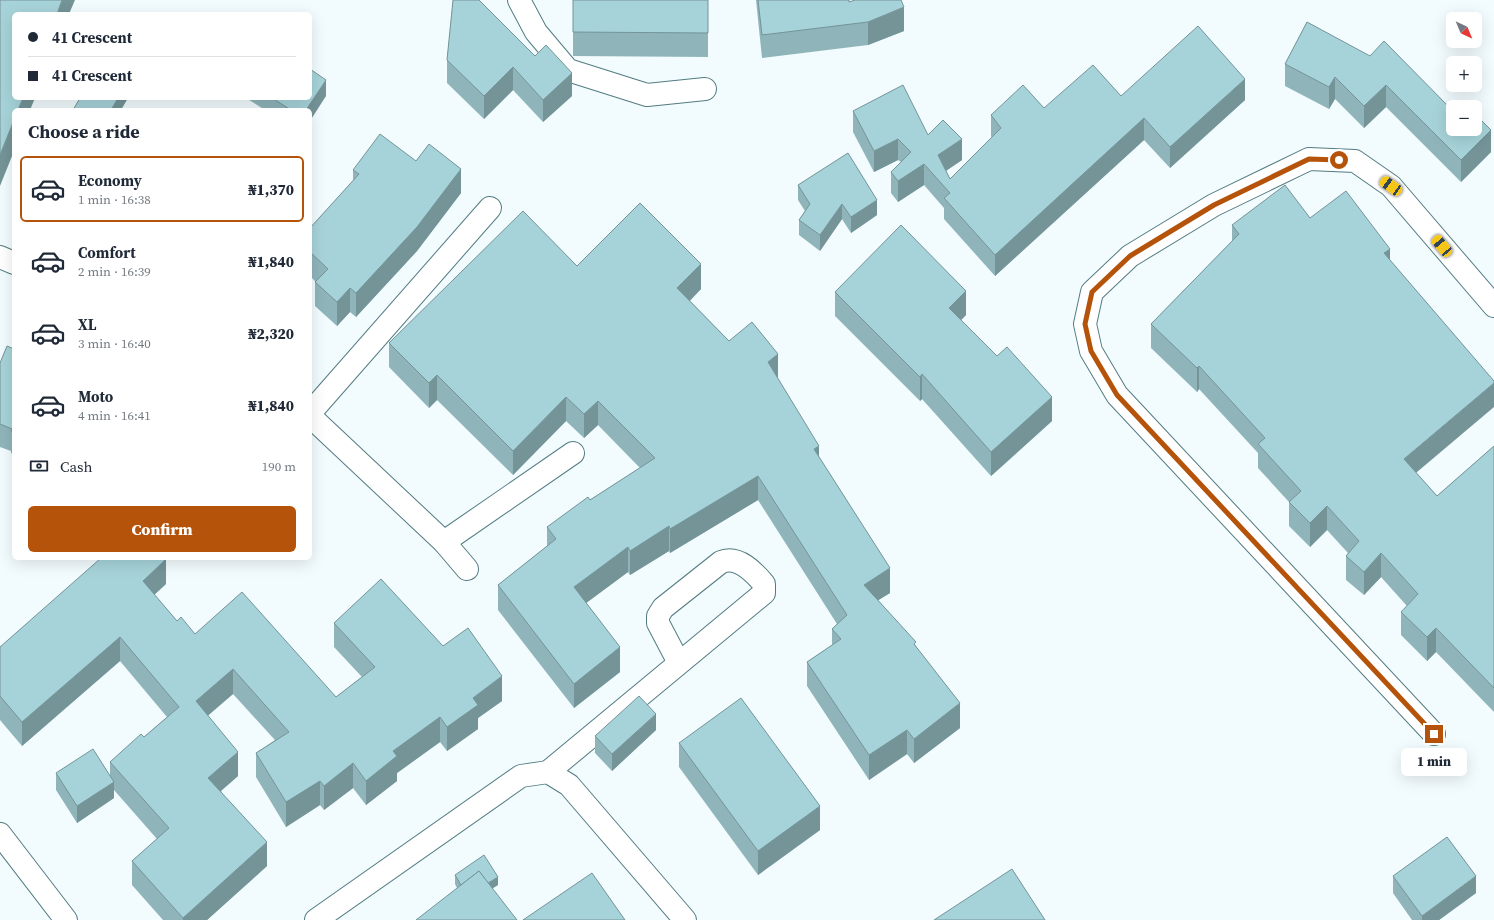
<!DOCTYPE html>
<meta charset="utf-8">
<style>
:root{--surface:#fff;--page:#f6f6f7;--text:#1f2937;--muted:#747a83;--line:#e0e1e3;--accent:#b45309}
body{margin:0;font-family:"Source Serif 4",serif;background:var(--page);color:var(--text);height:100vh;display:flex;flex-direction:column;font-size:15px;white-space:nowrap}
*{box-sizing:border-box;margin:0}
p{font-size:13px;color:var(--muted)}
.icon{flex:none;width:22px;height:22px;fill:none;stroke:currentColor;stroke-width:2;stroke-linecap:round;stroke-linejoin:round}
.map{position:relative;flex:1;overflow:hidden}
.panel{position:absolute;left:12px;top:108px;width:300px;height:452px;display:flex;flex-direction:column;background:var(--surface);border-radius:6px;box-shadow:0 4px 16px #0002}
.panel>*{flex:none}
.guide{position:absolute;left:12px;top:12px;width:300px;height:88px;border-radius:6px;box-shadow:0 4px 16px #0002;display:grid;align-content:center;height:88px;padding:0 16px;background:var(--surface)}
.needle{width:26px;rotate:136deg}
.fabs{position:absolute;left:1446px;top:12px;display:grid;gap:8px}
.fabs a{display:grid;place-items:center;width:36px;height:36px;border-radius:6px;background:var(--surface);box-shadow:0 4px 16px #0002;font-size:20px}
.end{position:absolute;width:18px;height:18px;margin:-9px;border:5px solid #b45309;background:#fff;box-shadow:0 0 0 2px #fff}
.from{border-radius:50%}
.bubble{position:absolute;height:28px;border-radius:6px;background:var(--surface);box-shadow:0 4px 16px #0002;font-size:13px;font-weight:800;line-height:28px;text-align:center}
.car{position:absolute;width:12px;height:24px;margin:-12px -6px;border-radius:5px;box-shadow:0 0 3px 1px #0007;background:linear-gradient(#f5c518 24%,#345 0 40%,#f5c518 0 76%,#345 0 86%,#f5c518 0)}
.guide b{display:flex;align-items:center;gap:14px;height:38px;font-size:15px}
.guide b+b{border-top:1px solid var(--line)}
.guide i{width:10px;height:10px;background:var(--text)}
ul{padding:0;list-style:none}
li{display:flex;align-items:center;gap:12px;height:66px;margin:0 8px 6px;padding:0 8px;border:2px solid transparent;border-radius:6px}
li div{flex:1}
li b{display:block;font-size:15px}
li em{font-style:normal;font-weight:800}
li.selected{border-color:var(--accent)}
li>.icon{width:36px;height:36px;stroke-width:1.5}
h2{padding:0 16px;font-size:18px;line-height:48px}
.pay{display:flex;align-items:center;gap:10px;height:44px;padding:0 16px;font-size:15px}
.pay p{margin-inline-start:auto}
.button{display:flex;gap:8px;margin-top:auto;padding:8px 16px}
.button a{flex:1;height:46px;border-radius:6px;background:var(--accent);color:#fff;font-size:16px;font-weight:800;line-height:46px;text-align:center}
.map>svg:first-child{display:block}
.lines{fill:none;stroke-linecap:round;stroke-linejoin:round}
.minor-casing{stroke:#527c82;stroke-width:24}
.minor{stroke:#fff;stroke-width:22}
.wall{fill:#8fb5bb}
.shaded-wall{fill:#749498}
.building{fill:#a6d3d9;stroke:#749498}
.route{stroke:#b45309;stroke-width:5}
</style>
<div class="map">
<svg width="1494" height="920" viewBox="0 0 1494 920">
<rect width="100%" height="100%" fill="#f2fbfd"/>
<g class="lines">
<g class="minor-casing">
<g id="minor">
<polyline points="519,0 536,32 568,70 647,95 705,89"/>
<polyline points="0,257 14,263"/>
<polyline points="310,413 490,208"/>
<polyline points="310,416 444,542 467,569"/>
<polyline points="444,542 573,453"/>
<polyline points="1434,734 1117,395 1091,351 1085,324 1092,292 1130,256 1214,205 1309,159 1355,161 1391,186 1494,306"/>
<path d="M548 772 764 593V584C754 572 738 555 721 562L663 608 658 616V623L679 663"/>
<polyline points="0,834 66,920"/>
<polyline points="316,920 521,776 548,772 569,785 685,920"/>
</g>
</g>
<use href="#minor" class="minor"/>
</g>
<g class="wall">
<polygon points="453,0 572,96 543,122 513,90 484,119 447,83 447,60"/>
<polygon points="573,0 708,0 708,57 573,56"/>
<polygon points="756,0 849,0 849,2 904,31 868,45 762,58"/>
<polygon points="1307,22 1491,152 1461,182 1386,107 1364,128 1335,99 1329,109 1285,86 1285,64"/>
<polygon points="326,96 310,110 265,110 246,98 310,98"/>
<polygon points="1121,96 1245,100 1170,168 1144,140 995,276 944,219 944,208 924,185 898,202 891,193 891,172 901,162 898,160 874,172 853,132 853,111 928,135 962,160 946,171 950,179 992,138 991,136 991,115"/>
<polygon points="416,161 461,193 417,251 356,317 350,312 337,326 315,306 315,282 316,282 310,276 310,228 353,181 353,170"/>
<polygon points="798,185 877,215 851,233 842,219 820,251 799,235 799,220 805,211 798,200"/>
<polygon points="1310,218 1390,259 1416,473 1437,496 1494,446 1494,712 1436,652 1427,661 1401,635 1401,612 1407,606 1381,577 1364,595 1346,580 1346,556 1348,553 1327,530 1310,547 1289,526 1289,502 1258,468 1258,453 1199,389 1197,392 1151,348 1151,324 1232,241 1232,225"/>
<polygon points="577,266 701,289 690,301 729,341 778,378 778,379 890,593 878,600 916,646 960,728 914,763 907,754 869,780 807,686 807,662 832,645 832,629 837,624 758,500 670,553 669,551 630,575 628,572 586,603 620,672 574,708 498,610 498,585 547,546 547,527 640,468 598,425 584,438 566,421 513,475 437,400 429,408 389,367 389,343"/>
<polygon points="835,292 966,315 961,320 1052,421 991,476 922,399 920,401 835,316"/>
<polygon points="14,349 14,455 11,453 11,451 0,447 0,363"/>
<polygon points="166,584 154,595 177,621 195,634 336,697 362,677 334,647 334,623 443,646 502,701 478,718 478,729 447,751 440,742 397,773 397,781 366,805 353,788 324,810 320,805 286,827 256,777 256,753 275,740 233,694 207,715 238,776 221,791 267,866 207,920 163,920 132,885 132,861 157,839 114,790 114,798 77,823 56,790 56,773 110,776 110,762 144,737 167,717 120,661 22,746 0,720 0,647"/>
<polygon points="656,730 612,771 595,753 595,736"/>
<polygon points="679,743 820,830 758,875 679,767"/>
<polygon points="455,875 498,885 457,888 455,884"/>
<polygon points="1393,876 1476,893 1439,920 1412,920 1393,893"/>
</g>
<g class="shaded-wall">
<polygon points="62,0 75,0 69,14 57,14"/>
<polygon points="904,7 904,31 868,45 868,22"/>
<polygon points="513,67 513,90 484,119 484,96"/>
<polygon points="572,73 572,96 543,122 543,100"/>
<polygon points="1335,77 1335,99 1329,109 1329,87"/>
<polygon points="1245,79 1245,100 1170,168 1170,147"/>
<polygon points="326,80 326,96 310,121 310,110 306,110"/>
<polygon points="1386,85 1386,107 1364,128 1364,106"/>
<polygon points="23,98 35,98 30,110 18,110"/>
<polygon points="118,98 128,98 121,110 111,110"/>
<polygon points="1144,118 1144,140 995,276 995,255"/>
<polygon points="14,120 14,151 0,186 0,155"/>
<polygon points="1491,130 1491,152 1461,182 1461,160"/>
<polygon points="898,139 898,160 874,172 874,151"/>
<polygon points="962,139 962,160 938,176 938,155"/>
<polygon points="924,164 924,185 898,202 898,181"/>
<polygon points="461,169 461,193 417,251 356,317 356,293"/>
<polygon points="877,200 877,215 851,233 851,217"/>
<polygon points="842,204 842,219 820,251 820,235"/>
<polygon points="1390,249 1390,272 1384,253"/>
<polygon points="701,264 701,289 677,313 677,288"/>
<polygon points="350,288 350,312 337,326 337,302"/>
<polygon points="966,291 966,315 949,332 949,308"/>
<polygon points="778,354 778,378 768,387 768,362"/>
<polygon points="1199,366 1199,389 1197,392 1197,368"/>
<polygon points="922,374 922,399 920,401 920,377"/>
<polygon points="437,375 437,400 429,408 429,383"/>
<polygon points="1494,383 1494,407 1404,483 1404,459"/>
<polygon points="566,397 566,421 513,475 513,451"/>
<polygon points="1052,397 1052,421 991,476 991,452"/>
<polygon points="598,401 598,425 584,438 584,414"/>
<polygon points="819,446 819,471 814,449"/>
<polygon points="758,476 758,500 670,553 670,529"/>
<polygon points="1327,506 1327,530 1310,547 1310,523"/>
<polygon points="669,526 669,551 630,575 630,551"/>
<polygon points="628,547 628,572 574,612 574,587"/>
<polygon points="1381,553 1381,577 1364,595 1364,572"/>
<polygon points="166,559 166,584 143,605 143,581"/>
<polygon points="890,568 890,593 864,609 864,585"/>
<polygon points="1436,628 1436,652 1427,661 1427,637"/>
<polygon points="120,637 120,661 22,746 22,722"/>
<polygon points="620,647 620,672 574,708 574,684"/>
<polygon points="233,669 233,694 196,726 196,701"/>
<polygon points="502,676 502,701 478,718 478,729 447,751 447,727 473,698"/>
<polygon points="960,703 960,728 914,763 914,739"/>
<polygon points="656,714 656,730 612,771 612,754"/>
<polygon points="440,717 440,742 397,773 397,781 366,805 366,781 393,751"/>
<polygon points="907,730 907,754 869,780 869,755"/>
<polygon points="238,752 238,776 208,802 208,778"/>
<polygon points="353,763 353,788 324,810 324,786"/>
<polygon points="320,781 320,805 286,827 286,802"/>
<polygon points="114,782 114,798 77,823 77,806"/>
<polygon points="820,806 820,830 758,875 758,851"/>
<polygon points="267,842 267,866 207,920 183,920 183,918"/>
<polygon points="1476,876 1476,893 1439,920 1422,920 1422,916"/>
<polygon points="498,877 498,885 468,904 468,896"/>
</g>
<g class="building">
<polygon points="0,0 62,0 57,14 14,14 14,98 23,98 18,110 14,110 14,120 0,155"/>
<polygon points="453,0 479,0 535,56 546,45 572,73 543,100 513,67 484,96 447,60"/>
<polygon points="573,0 708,0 708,33 573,32"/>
<polygon points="758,0 849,0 849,2 855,0 901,0 904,7 868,22 762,35"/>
<polygon points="1307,22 1370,56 1384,41 1451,109 1453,107 1453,129 1475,129 1475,114 1491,130 1461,160 1386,85 1364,106 1335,77 1329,87 1285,64"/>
<polygon points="1198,26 1245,79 1170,147 1144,118 995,255 944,198 950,193 924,164 898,181 891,172 911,152 898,139 874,151 853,111 903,85 928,135 943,120 962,139 938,155 950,179 1001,128 991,115 1023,85 1044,108 1093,65 1121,96"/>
<polygon points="310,69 326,80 306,110 291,110 272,98 310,98"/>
<polygon points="80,98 118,98 111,110 73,110"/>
<polygon points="1460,100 1468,107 1453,107"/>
<polygon points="380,134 416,161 429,144 461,169 417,227 356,293 350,288 337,302 315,282 328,269 310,252 310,228 359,174 353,170"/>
<polygon points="848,153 877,200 851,217 842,204 820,235 799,220 810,204 798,185"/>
<polygon points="1285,185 1310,218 1346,191 1390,249 1384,253 1494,381 1494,383 1404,459 1437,496 1494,446 1494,688 1436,628 1427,637 1401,612 1418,594 1381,553 1364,572 1346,556 1359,541 1327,506 1310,523 1289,502 1301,491 1258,444 1265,438 1199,366 1197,368 1151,324 1239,234 1232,225"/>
<polygon points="640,203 701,264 677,288 729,341 752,322 778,354 768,362 819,446 814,449 890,568 864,585 916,642 914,644 960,703 914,739 907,730 869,755 807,662 841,639 832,629 847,615 758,476 670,529 669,526 630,551 628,547 574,587 620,647 574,684 498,585 556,539 547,527 588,497 590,500 655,458 598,401 584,414 566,397 513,451 437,375 429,383 389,343 523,211 577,266"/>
<polygon points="901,225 966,291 949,308 997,356 1007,347 1052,397 991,452 922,374 920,377 835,292"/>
<polygon points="7,346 14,349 14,432 11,431 12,429 0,424 0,363"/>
<polygon points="101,558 165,558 166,559 143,581 177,621 181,617 195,634 242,592 336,697 375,667 334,623 381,579 443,646 468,628 502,676 473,698 478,705 447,727 440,717 393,751 397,756 366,781 353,763 324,786 320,781 286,802 256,753 289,732 233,669 196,701 238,752 208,778 267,842 183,918 132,861 169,828 110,762 141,734 144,737 179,707 120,637 22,722 0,696 0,647"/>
<polygon points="639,696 656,714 612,754 595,736"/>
<polygon points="741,698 820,806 758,851 679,743"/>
<polygon points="93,749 114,782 77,806 56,773"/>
<polygon points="1447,837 1476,876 1422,916 1393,876"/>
<polygon points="484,855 498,877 488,883 479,871 461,885 455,875"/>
<polygon points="1012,869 1045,920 934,920"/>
<polygon points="479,871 517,920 416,920"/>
<polygon points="592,873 625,920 523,920"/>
</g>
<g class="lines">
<polyline class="route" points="1339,160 1309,159 1214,205 1130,256 1092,292 1085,324 1091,351 1117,395 1434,734"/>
</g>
</svg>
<div class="fabs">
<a><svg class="needle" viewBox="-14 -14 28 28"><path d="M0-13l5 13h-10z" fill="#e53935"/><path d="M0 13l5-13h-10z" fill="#747a83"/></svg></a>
<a>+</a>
<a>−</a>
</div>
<i class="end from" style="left:1339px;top:160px"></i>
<i class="end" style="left:1434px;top:734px"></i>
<div class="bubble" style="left:1401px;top:748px;width:66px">1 min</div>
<i class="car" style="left:1391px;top:186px;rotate:305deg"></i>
<i class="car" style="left:1442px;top:246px;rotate:320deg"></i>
<div class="guide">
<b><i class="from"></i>41 Crescent</b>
<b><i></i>41 Crescent</b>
</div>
<section class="panel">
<h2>Choose a ride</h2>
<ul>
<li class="selected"><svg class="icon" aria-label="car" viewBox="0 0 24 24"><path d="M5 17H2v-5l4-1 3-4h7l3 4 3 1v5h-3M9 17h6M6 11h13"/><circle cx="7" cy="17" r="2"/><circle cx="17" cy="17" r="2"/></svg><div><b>Economy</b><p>1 min · 16:38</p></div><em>₦1,370</em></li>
<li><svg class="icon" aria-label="car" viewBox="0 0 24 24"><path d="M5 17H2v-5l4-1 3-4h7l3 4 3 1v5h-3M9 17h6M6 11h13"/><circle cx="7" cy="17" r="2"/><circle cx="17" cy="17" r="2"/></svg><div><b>Comfort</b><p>2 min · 16:39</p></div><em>₦1,840</em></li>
<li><svg class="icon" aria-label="car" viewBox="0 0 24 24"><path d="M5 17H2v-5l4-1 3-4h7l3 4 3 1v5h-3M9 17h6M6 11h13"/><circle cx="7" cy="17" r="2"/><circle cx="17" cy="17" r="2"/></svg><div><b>XL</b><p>3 min · 16:40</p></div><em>₦2,320</em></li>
<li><svg class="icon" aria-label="car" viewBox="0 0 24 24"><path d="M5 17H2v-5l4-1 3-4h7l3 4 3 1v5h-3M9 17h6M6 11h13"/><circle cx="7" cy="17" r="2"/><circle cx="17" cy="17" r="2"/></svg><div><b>Moto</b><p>4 min · 16:41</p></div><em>₦1,840</em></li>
</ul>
<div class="pay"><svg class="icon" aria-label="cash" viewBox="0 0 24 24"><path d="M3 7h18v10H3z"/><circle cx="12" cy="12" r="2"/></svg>Cash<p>190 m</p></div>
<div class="button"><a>Confirm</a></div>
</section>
</div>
